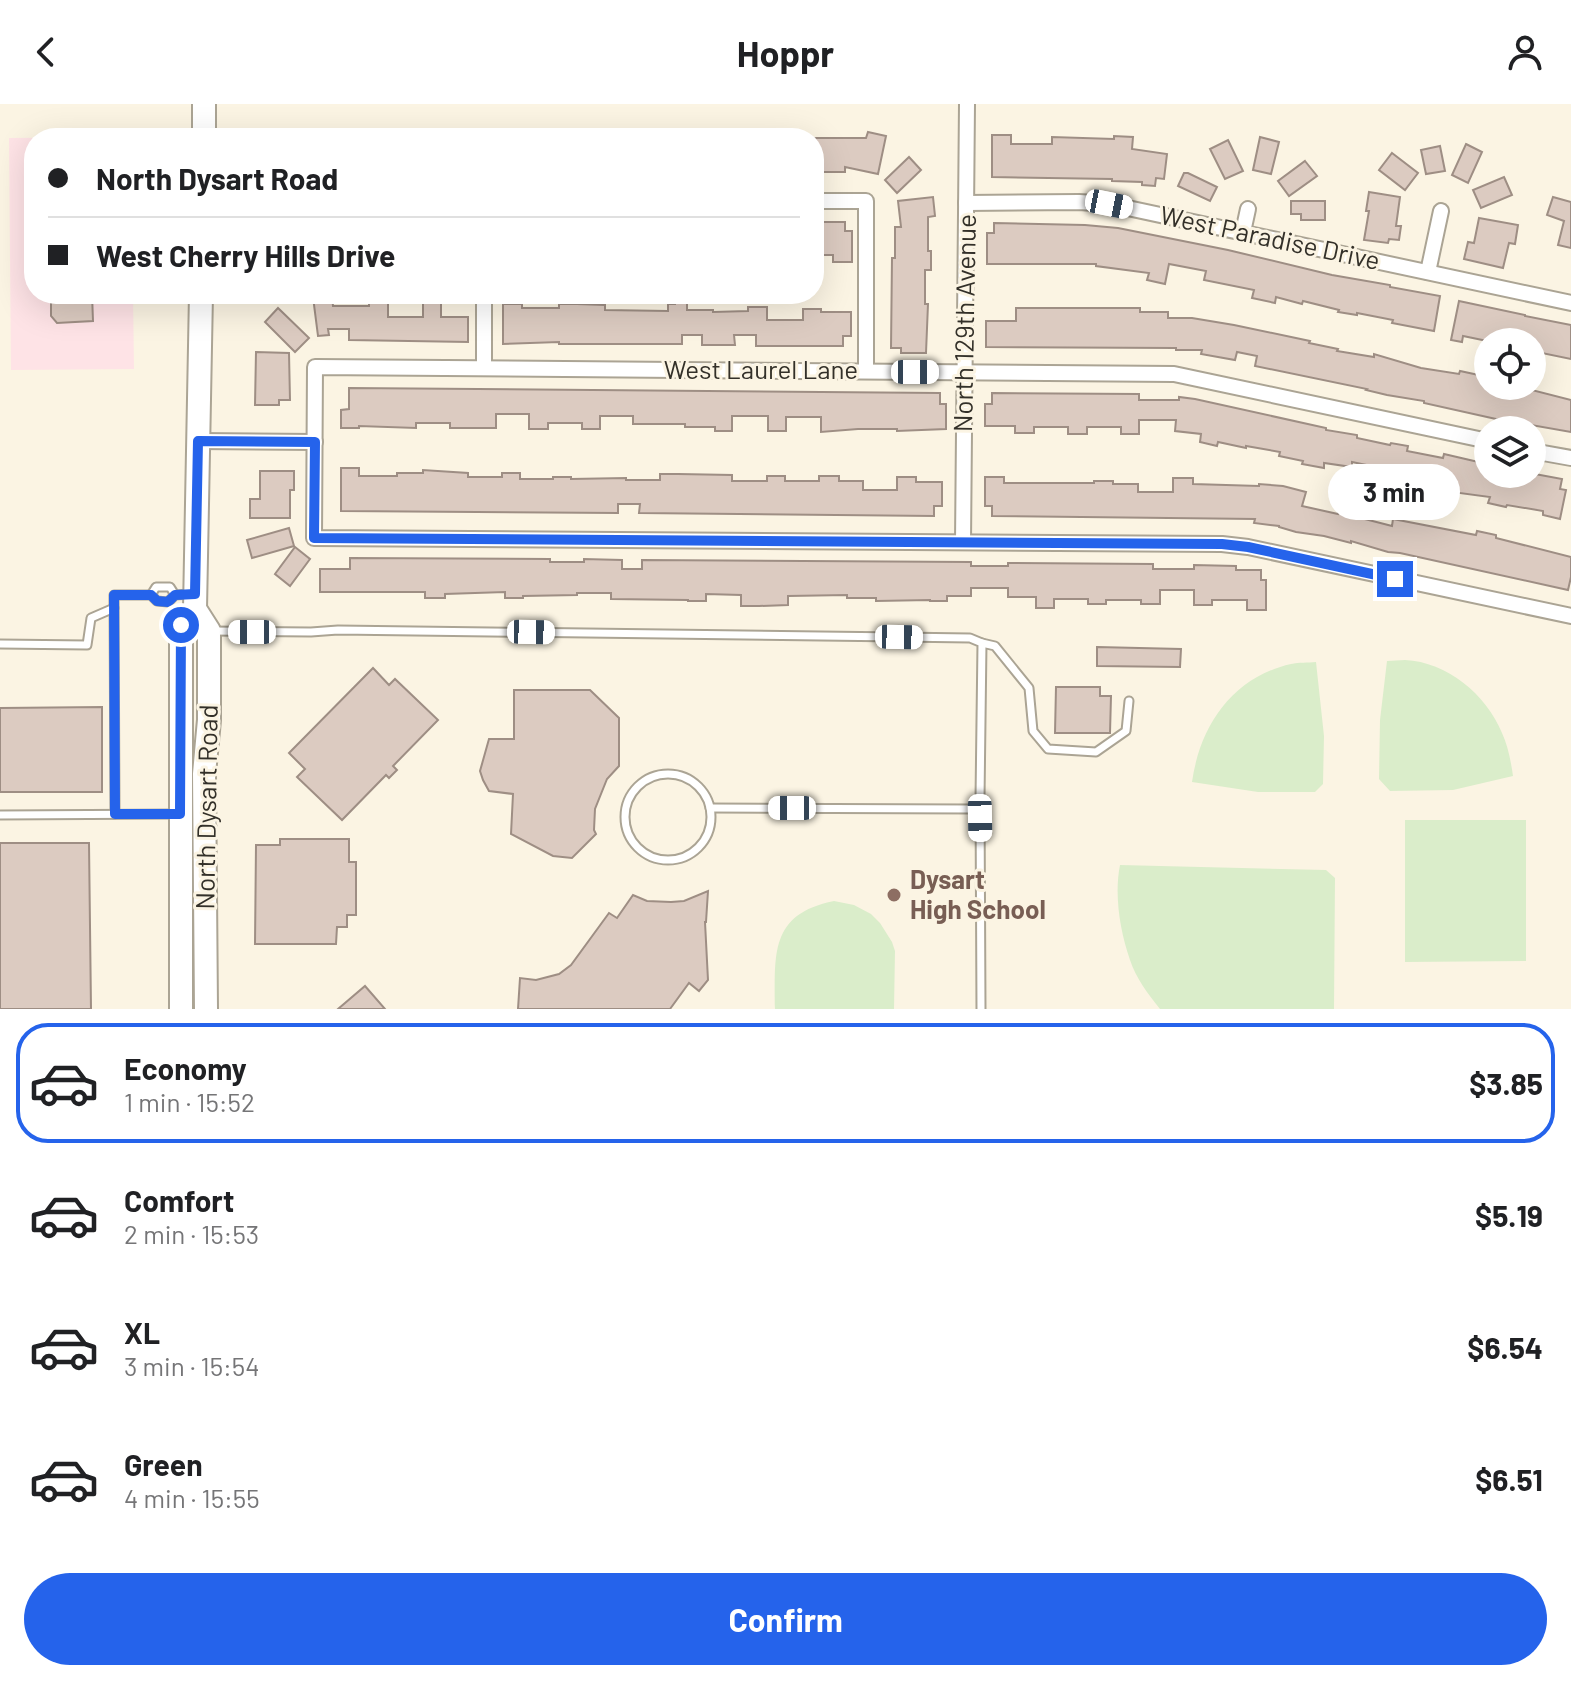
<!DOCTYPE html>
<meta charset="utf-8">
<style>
:root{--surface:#fff;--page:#f2f2f2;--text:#202124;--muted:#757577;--line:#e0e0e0;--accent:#2563eb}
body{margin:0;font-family:Barlow,sans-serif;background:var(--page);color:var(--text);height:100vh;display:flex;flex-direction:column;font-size:30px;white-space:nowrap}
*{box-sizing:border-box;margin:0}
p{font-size:26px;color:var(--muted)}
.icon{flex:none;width:44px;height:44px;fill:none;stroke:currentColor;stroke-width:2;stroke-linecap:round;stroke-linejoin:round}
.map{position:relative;height:905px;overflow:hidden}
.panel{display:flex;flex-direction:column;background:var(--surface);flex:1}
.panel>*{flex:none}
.banner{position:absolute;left:24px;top:24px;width:800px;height:176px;border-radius:32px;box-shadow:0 8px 32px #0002;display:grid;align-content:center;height:176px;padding:0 24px;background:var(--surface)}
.fabs{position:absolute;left:1474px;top:224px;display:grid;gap:16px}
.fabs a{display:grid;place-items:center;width:72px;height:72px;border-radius:50%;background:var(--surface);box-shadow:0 8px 32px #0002;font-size:40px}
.end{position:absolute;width:36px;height:36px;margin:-18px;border:10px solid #2563eb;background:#fff;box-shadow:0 0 0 4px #fff}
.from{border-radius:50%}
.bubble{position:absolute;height:56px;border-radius:28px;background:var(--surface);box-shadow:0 8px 32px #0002;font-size:26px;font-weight:700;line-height:56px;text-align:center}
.car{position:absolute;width:24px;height:48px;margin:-24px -12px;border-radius:10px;box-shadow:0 0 6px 2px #0007;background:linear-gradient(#fff 24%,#345 0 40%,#fff 0 76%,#345 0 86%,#fff 0)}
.banner b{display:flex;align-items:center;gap:28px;height:76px;font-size:30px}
.banner b+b{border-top:2px solid var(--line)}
.banner i{width:20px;height:20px;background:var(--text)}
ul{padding:14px 0 0;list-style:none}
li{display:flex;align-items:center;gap:24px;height:120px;margin:0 16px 12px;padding:0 8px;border:4px solid transparent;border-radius:32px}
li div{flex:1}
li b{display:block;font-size:30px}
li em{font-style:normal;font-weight:700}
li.current{border-color:var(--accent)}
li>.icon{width:72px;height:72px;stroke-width:1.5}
.cta{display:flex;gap:16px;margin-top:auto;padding:16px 24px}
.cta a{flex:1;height:92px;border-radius:48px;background:var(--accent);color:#fff;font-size:32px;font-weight:700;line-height:92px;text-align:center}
header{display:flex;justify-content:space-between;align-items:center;height:104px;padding:0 24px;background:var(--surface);font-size:36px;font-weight:700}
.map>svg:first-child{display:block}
.commercial{fill:#fee3e6}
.green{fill:#daedca}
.building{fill:#dccbc1;stroke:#9e8e84;stroke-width:2}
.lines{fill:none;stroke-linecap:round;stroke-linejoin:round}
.lane-casing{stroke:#aba494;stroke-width:11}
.street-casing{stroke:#aba494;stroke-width:18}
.primary-casing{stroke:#aba494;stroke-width:26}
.lane{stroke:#fff;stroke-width:7}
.street{stroke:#fff;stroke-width:14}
.primary{stroke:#fff;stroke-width:22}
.route{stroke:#2563eb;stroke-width:10}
.education-dot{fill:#8d6e63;stroke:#fbf4e3;stroke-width:3}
.labels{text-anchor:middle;stroke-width:6;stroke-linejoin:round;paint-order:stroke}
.street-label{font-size:26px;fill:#333029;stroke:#fbf4e3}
.education-label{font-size:26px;font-weight:bold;fill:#785e54;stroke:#fbf4e3;text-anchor:start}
</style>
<header><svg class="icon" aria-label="back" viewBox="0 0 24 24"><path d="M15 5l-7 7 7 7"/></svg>Hoppr<svg class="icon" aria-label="person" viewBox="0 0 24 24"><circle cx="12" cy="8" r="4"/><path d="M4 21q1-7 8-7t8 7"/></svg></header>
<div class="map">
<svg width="1571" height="905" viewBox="0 0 1571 905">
<rect width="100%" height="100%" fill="#fbf4e3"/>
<polygon class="commercial" points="131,33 131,34 34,34 34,190 133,190 134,265 11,266 9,34"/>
<g class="green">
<path d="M1405 556C1447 558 1486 590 1502 629 1508 642 1511 658 1513 672L1453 686 1390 687 1379 675 1380 616 1387 557Z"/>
<path d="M1316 558 1324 632 1323 680 1315 688H1258L1192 678C1200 621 1233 573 1291 560 1299 558 1308 559 1316 558Z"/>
<polygon points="1405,716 1526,716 1526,857 1405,858"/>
<path d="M1120 761 1326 766 1335 774 1334 905H1160C1148 890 1136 874 1130 856 1120 827 1114 791 1120 761Z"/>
<path d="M834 797 854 801 871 810 880 819 892 838 895 847 894 905H775C775 851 769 810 834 797Z"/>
</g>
<g class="building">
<polygon points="868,28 886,32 878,70 845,63 845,68 814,68 814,34 866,34"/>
<polygon points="992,31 1011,31 1011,40 1052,40 1052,33 1114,35 1114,32 1133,33 1132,45 1167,50 1164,75 1156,74 1155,82 1142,81 1142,78 1112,77 1112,75 992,73"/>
<polygon points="1260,33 1279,38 1271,70 1253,66"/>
<polygon points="1228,36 1243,67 1225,75 1210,45"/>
<polygon points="1466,40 1482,48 1468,79 1452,71"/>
<polygon points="1440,42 1445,67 1426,70 1421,46"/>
<polygon points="1392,49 1418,69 1405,86 1379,66"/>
<polygon points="909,53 921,66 897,89 885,76"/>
<polygon points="1305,57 1317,72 1289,92 1278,77"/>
<polygon points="1184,69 1188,69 1217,83 1210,97 1178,82"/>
<polygon points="1504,73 1512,91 1481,104 1473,86"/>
<polygon points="1369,88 1400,93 1396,122 1401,122 1399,136 1389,135 1388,139 1364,136 1369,107 1366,107"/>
<polygon points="933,93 935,112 928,113 928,147 931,147 931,166 925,166 925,200 928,200 926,249 901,249 901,244 891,244 892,154 895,154 895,123 901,123 898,97"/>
<polygon points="1553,93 1571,98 1571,144 1558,141 1564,117 1547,111"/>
<polygon points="1291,97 1325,97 1325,116 1301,116 1301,110 1291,110"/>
<polygon points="1479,114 1518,121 1515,140 1509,139 1503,164 1464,155 1468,138 1474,139"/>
<polygon points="814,118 845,118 845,127 852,127 852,158 833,158 833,151 814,151"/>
<polygon points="994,119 1085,121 1118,124 1228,146 1332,171 1390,181 1390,183 1440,192 1434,227 1392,219 1393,216 1357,209 1357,211 1338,208 1339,206 1303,197 1302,200 1276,193 1275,199 1252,194 1254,186 1204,176 1206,167 1169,160 1165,180 1147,176 1149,169 1096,162 1096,160 987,160 987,129 994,129"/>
<polygon points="51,190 92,190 93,217 57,219 51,212"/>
<polygon points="332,191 333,202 369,202 369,198 388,198 388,213 423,213 423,193 441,193 441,213 468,213 468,238 349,236 349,225 328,225 329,231 318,232 313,193"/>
<polygon points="675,195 687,195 687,206 713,206 713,208 748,207 748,203 767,203 767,216 803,216 803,205 821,205 821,208 851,208 851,232 843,232 843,242 756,242 756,231 734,231 735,241 702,241 702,231 682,231 682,240 559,240 559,238 503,240 503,200 522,200 522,204 559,204 559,200 577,200 605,201 605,206 668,207 668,200 675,200"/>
<polygon points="1459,197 1525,211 1525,212 1571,221 1571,255 1532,247 1532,238 1492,238 1463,232 1462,238 1451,236"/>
<polygon points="278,204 309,234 295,248 265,218"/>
<polygon points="1016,204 1140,204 1140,208 1168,208 1168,214 1192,214 1234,221 1310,237 1309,239 1338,245 1337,247 1374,253 1374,250 1421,264 1459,270 1460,267 1488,273 1488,282 1516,282 1571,296 1571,328 1496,315 1424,299 1424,297 1387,291 1366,286 1367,285 1255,262 1257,252 1237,248 1235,256 1201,250 1202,246 1176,246 1176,244 986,243 986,217 1016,217"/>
<polygon points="256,248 289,249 290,296 279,296 279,301 255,301"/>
<polygon points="349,284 940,289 940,300 946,300 946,325 897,327 897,325 858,325 821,328 821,313 786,313 786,327 768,327 768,312 732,312 732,327 715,327 715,323 685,323 685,320 633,320 633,312 600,312 600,325 582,325 582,319 548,319 548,325 529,325 529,310 496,310 496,324 450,324 450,319 416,319 416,324 359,322 359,324 341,324 341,306 349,305"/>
<polygon points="992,289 1139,290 1139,296 1179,296 1179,293 1195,295 1326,324 1326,326 1357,331 1357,334 1390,341 1391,339 1408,342 1407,347 1443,354 1444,350 1487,360 1485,370 1535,370 1562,375 1560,385 1566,386 1560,415 1543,411 1543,407 1507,401 1506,403 1488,399 1490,393 1437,386 1439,375 1403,367 1401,382 1384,379 1386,365 1352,358 1352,363 1324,359 1324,364 1302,360 1303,357 1279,352 1280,348 1246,342 1246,344 1218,338 1217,342 1200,338 1201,330 1175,327 1176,316 1139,316 1139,330 1121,330 1121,323 1087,323 1087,330 1068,330 1068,323 1034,323 1034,329 1015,329 1015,322 985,322 985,300 992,300"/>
<polygon points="341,364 359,364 359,372 397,372 397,369 423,369 423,366 468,369 468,373 502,373 502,369 520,369 520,375 553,375 553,373 571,373 571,375 626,374 626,376 660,376 660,370 678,370 732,371 732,377 767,377 767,372 785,372 785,377 819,377 819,372 839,372 839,377 863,377 863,386 897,386 897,373 916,373 916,378 942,378 942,402 934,402 934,412 639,409 640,400 618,400 618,409 341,407"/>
<polygon points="260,367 294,367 294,386 290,386 290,414 250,414 250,395 260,395"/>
<polygon points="985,373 1004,373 1004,379 1094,379 1094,377 1113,377 1113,380 1138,380 1138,388 1173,388 1173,374 1193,374 1193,380 1259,382 1259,380 1283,382 1306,388 1302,402 1338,410 1340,402 1359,407 1357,413 1392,422 1393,415 1476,431 1477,427 1496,431 1496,434 1571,453 1571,473 1568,486 1400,449 1388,448 1351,437 1351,439 1324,432 1296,428 1279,423 1279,422 1254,419 1255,415 992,412 992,402 985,402"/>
<polygon points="289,424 294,442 252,454 247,436"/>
<polygon points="295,443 310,455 290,482 275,470"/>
<polygon points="350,454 550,455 550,458 584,458 584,455 622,456 622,465 642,465 642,456 971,458 971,462 1008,462 1008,459 1153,460 1153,465 1194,465 1194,461 1236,462 1236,466 1261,466 1261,476 1266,476 1266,506 1247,506 1247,496 1212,496 1212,501 1194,501 1194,486 1160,486 1160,500 1141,500 1141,496 1106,496 1106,500 1088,500 1088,495 1054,495 1054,504 1036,504 1036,493 1008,493 1008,484 971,484 971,492 947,492 947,497 930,497 930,496 876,497 876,494 847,494 847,491 788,492 788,501 759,502 741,502 741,491 706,490 706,497 688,497 688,496 611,495 611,489 577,489 577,491 523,492 523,494 505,494 505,488 445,490 445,494 425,494 425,488 320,488 320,465 350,465"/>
<polygon points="1097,543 1181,545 1180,563 1097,562"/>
<polygon points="373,564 389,581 395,575 438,616 393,662 397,666 389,674 386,671 342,716 297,673 305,665 289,649"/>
<polygon points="1056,583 1100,583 1100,592 1111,592 1110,629 1055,629"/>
<polygon points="514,586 590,586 619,614 619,662 607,675 595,705 594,726 596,730 572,754 553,752 511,730 513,690 489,687 483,676 480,667 489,635 514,635"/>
<polygon points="102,603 102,688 0,688 0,604"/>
<polygon points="280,735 349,735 349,758 356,758 356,811 347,811 347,823 337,823 336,840 255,840 256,741 280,741"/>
<polygon points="0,739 89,739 91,905 0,905"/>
<polygon points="708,787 706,818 705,818 708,876 699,887 689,879 670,905 518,905 520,874 536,876 559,870 571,861 609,809 617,814 633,791 647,797 671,798 684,797"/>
<polygon points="365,882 385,905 338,905"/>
</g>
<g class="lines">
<g class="lane-casing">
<g id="lane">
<polyline points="151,491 156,483 170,483 175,491"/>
<polyline points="212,527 311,528 338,526 899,533 970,534 982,539 980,695 972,705 710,704"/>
<polyline points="982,539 995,542 1029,584 1033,627 1048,645 1096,648 1126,627 1129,597"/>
<polyline points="0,540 87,541 91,514 114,504"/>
<circle cx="668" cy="713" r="43"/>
<polyline points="980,695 981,905"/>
<polyline points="115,710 114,491 151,491 157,497 168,498 175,491 191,490"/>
<polyline points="0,711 178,710"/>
</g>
</g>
<g class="street-casing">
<g id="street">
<polyline points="814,97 866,97 866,267"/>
<polyline points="966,99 1079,98 1109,100 1571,199"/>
<polyline points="1243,128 1248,105"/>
<polyline points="1428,168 1441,107"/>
<polyline points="484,264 484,190"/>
<polyline points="198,337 315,338"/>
<polyline points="1488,337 1174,270 315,263 314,434 1222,440 1248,443 1571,512"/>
<polyline points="1532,347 1571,354"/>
<polyline points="963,438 967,0"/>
</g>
</g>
<g class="primary-casing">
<g id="primary">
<polyline points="204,34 204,0"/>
<polyline points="201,190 195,505 209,527 209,616 204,670 206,905"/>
<polyline points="181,905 181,521 195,505"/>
</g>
</g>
<use href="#lane" class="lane"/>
<use href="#street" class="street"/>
<use href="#primary" class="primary"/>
</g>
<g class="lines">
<polyline class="route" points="181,521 180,710 115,710 114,491 151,491 157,497 168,498 175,491 195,490 198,337 315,338 314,434 1222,440 1248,443 1395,475"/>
</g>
<circle class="education-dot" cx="894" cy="791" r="8"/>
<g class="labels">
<g class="street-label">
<text transform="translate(1270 134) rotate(12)" y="9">West Paradise Drive</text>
<text transform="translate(965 219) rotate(-89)" y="9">North 129th Avenue</text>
<text x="761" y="275">West Laurel Lane</text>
<text transform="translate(207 703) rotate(-89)" y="9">North Dysart Road</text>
</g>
<g class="education-label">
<text x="910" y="785">Dysart<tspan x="910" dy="30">High School</tspan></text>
</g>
</g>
</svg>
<div class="fabs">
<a><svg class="icon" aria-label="locate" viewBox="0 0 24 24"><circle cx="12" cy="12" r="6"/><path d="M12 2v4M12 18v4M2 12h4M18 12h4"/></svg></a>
<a><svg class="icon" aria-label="layers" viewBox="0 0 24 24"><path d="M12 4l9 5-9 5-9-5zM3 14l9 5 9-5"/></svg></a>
</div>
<i class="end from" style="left:181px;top:521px"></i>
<i class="end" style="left:1395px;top:475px"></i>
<div class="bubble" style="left:1328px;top:360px;width:132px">3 min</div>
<i class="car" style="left:1109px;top:100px;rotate:101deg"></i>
<i class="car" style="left:915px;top:268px;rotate:90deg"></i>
<i class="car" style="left:252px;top:528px;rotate:270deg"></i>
<i class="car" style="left:531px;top:528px;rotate:91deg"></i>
<i class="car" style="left:899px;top:533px;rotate:91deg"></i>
<i class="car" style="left:792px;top:704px;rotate:270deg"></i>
<i class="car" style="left:980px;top:714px;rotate:179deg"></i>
<div class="banner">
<b><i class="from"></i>North Dysart Road</b>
<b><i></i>West Cherry Hills Drive</b>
</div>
</div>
<section class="panel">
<ul>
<li class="current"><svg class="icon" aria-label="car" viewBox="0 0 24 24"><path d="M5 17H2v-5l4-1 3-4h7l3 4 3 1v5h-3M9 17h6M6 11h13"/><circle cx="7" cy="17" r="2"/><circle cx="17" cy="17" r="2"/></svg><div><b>Economy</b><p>1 min · 15:52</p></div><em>$3.85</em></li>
<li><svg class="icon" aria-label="car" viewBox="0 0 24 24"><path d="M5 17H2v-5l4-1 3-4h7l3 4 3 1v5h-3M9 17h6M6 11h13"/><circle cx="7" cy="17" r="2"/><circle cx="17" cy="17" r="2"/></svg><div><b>Comfort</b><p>2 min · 15:53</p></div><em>$5.19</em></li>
<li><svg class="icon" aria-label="car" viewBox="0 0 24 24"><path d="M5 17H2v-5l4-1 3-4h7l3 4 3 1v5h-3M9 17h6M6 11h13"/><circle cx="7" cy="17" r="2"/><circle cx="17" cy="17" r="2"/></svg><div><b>XL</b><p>3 min · 15:54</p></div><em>$6.54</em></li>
<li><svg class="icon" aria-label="car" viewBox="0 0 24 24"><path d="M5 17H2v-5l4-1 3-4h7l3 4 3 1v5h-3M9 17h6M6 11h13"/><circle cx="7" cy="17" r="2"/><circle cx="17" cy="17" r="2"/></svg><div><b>Green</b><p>4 min · 15:55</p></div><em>$6.51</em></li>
</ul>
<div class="cta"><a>Confirm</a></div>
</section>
